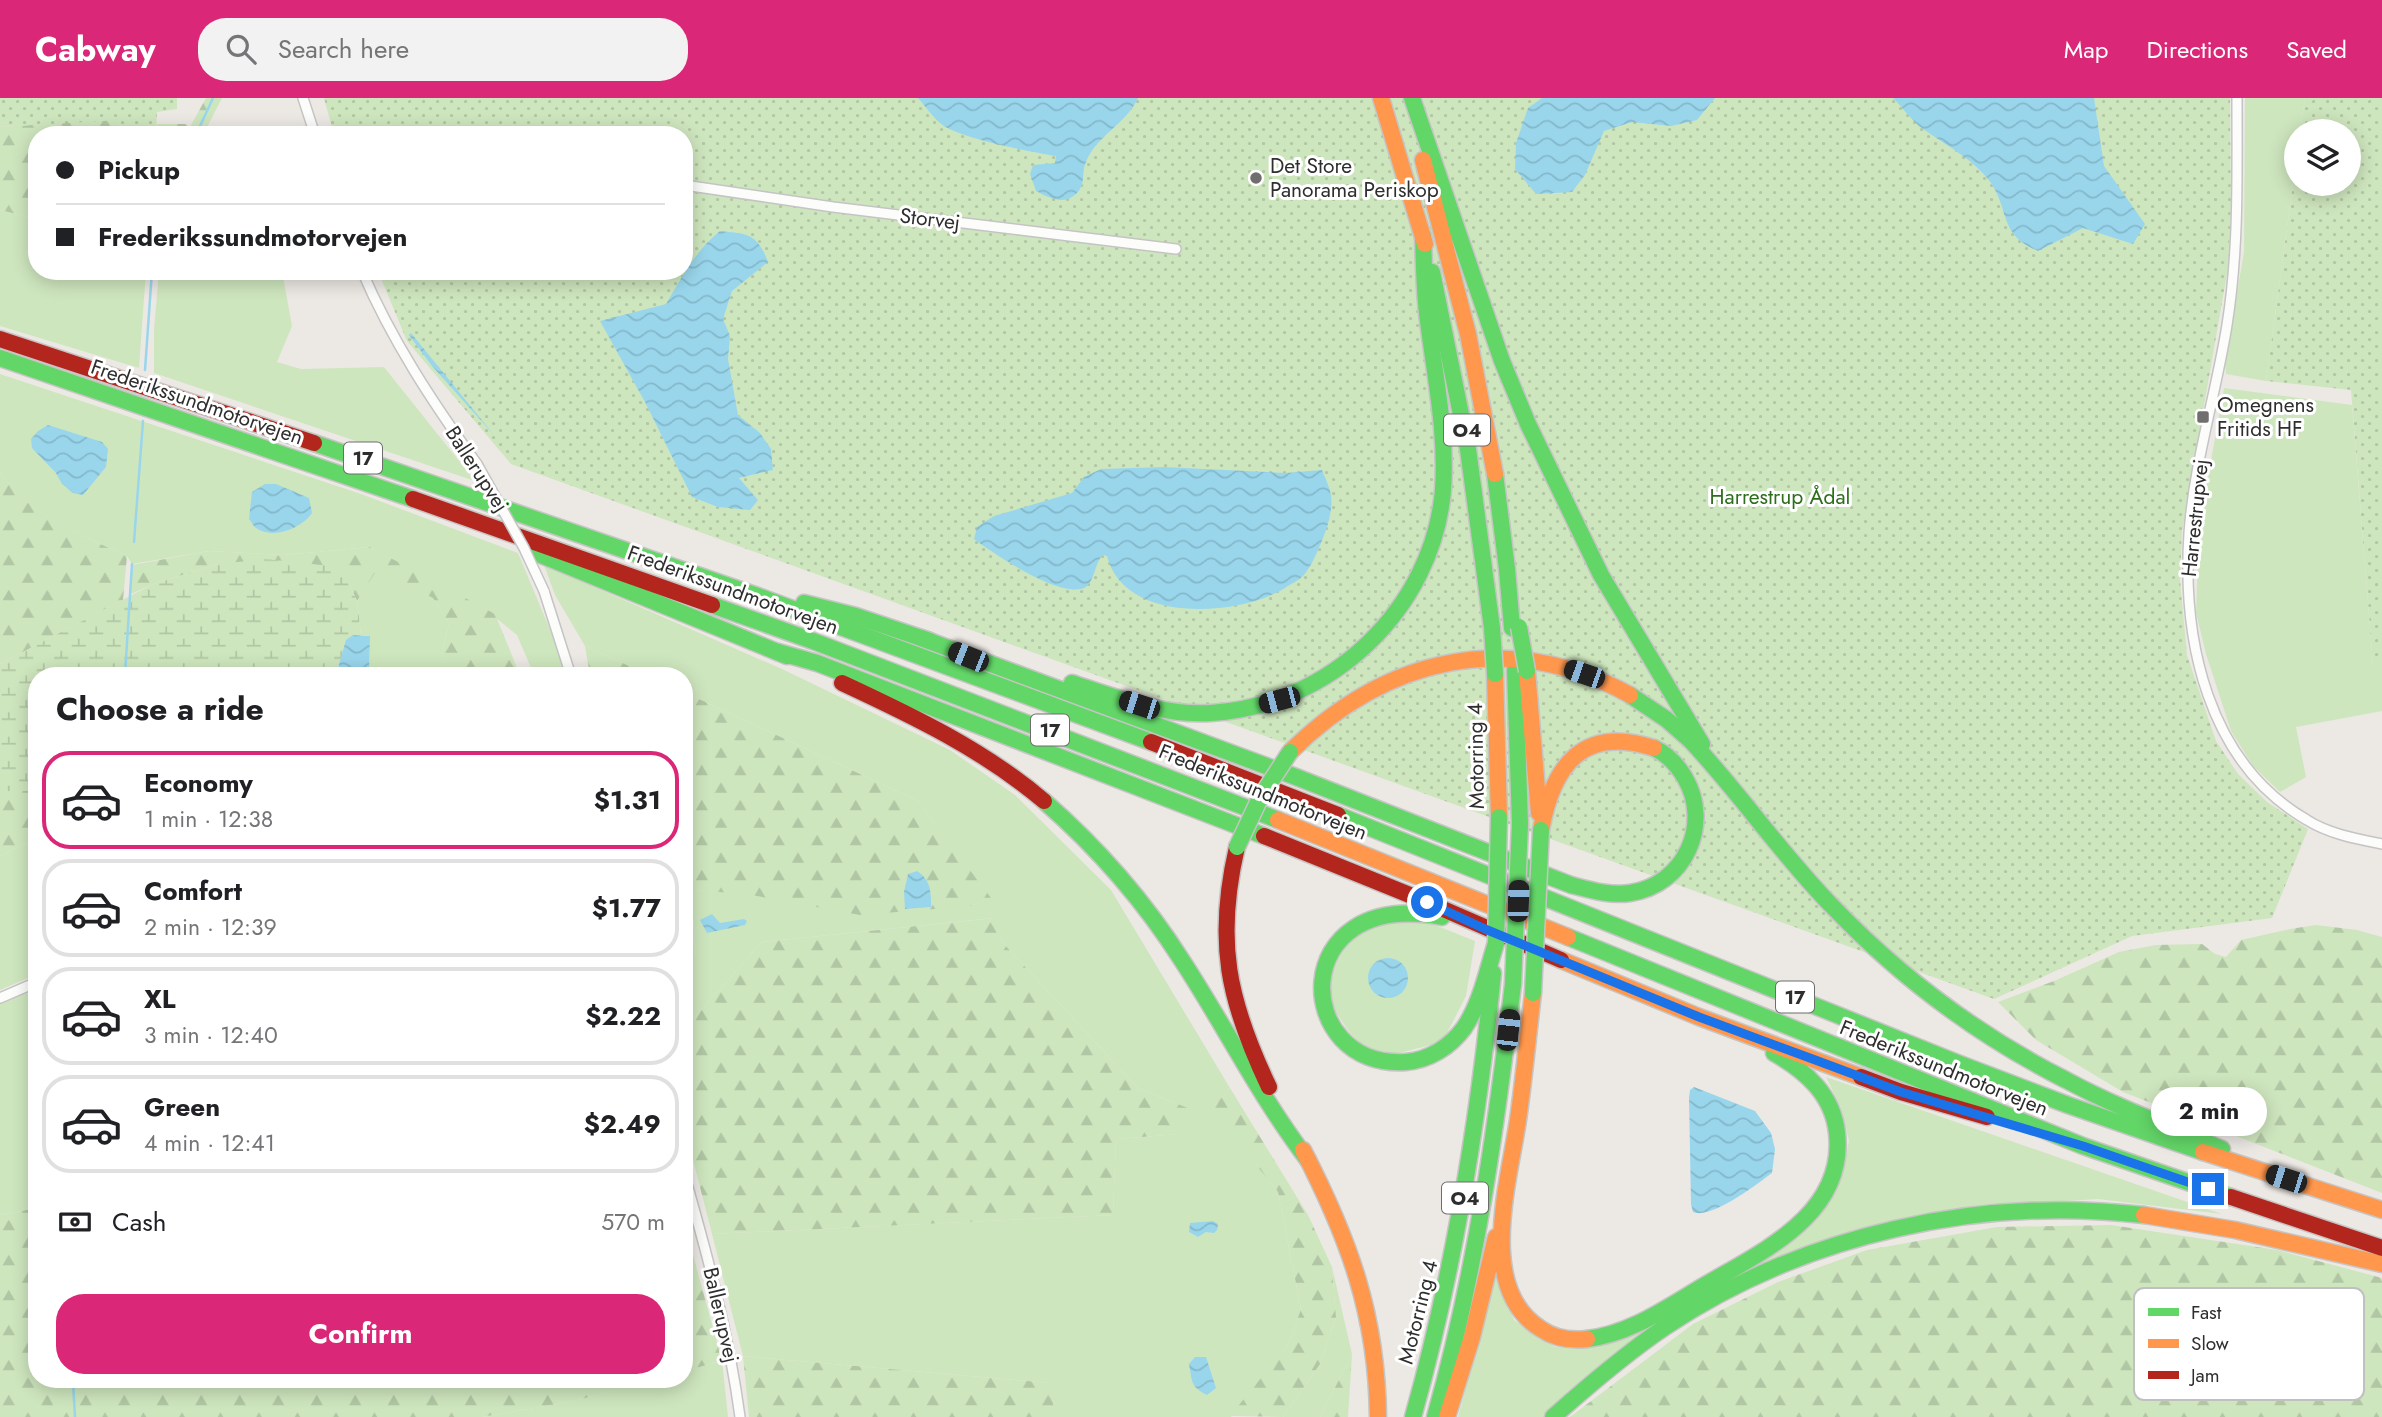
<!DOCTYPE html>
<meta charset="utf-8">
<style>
:root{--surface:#fff;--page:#f2f2f2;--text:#202124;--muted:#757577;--line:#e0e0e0;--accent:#db2777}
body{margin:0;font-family:Jost,sans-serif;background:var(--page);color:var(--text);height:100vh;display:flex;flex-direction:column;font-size:26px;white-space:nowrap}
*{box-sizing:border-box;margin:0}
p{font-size:23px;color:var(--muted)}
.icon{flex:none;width:38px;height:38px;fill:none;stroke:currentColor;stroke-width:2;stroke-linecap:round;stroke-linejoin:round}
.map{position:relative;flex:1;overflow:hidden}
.sheet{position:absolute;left:28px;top:569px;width:665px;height:721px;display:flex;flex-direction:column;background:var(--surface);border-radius:28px;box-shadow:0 4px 18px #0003}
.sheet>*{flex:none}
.banner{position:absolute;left:28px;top:28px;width:665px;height:154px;border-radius:28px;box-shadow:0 4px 18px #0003;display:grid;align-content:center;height:154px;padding:0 28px;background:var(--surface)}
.buttons{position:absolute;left:2284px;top:21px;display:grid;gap:14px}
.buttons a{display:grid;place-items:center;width:77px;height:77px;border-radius:50%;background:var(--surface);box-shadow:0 4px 18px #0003;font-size:35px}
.end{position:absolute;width:32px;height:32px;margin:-16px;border:9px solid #1a73e8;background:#fff;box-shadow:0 0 0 4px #fff}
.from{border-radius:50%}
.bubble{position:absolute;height:49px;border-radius:24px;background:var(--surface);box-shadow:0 4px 18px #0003;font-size:23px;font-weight:700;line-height:49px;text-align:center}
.car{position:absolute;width:21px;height:42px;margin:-21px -10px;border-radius:9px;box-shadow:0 0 5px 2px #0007;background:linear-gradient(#222 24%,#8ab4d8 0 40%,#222 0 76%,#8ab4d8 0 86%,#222 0)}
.banner b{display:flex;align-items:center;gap:24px;height:66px;font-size:26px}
.banner b+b{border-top:2px solid var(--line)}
.banner i{width:18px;height:18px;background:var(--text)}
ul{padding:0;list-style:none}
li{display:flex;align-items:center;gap:21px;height:98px;margin:0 14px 10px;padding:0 14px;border:4px solid var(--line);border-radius:28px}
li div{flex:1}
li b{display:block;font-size:26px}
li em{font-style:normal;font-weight:700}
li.on{border-color:var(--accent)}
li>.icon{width:63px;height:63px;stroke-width:1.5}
h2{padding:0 28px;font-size:32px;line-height:84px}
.pay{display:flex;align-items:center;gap:18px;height:77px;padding:0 28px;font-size:26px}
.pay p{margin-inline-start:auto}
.primary-button{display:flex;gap:14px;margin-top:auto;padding:14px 28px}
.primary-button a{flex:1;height:80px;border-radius:28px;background:var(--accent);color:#fff;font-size:28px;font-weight:700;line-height:80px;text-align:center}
header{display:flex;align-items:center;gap:42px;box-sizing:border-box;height:98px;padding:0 35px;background:var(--accent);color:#fff}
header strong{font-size:33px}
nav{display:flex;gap:38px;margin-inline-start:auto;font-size:24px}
.search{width:490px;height:63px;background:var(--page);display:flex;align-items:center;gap:18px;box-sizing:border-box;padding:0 24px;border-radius:28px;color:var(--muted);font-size:26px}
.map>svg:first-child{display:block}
.grass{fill:#cee6be}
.forest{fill:url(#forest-firs)}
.wetland{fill:url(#wetland-marsh)}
.park{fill:url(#park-dots)}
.water{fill:url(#water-waves)}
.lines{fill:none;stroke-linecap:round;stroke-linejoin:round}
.stream{stroke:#99d6ec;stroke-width:2.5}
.street-casing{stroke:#c5c4c5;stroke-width:12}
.fast-casing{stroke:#c6c5c4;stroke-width:19}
.slow-casing{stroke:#c6c5c4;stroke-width:19}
.jam-casing{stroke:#c6c5c4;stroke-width:19}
.street{stroke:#fcfcfb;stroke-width:9}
.fast{stroke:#63d668;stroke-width:16}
.slow{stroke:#ff974d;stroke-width:16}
.jam{stroke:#b3261e;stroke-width:16}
.street-bridge-casing{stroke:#c5c4c5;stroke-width:12;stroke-linecap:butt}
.fast-bridge-casing{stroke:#c6c5c4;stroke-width:19;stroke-linecap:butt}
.street-bridge{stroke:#fcfcfb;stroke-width:9}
.fast-bridge{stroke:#63d668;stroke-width:16}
.route{stroke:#1a73e8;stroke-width:9}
.poi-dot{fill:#706f6e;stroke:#fff;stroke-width:2.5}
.labels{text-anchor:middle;stroke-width:6;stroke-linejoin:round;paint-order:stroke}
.shield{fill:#fff;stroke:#6d6d6d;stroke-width:2}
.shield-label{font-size:19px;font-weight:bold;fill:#2e2e2e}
.poi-label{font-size:21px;fill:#2e2e2e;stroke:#fff;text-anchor:start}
.street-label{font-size:21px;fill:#2e2e2e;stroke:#fff}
.park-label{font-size:21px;fill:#2c6e1b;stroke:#fff}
.key{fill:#fff;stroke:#c0c0c0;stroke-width:2}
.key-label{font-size:19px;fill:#2e2e2e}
</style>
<header>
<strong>Cabway</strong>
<div class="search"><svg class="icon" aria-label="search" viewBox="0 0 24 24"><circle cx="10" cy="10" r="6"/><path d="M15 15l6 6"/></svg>Search here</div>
<nav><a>Map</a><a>Directions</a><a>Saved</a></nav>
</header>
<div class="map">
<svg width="2382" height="1319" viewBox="0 0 2382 1319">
<defs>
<pattern id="forest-firs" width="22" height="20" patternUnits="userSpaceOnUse" patternTransform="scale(1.75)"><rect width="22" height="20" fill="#cee6be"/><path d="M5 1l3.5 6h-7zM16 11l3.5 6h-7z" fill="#b1c6a4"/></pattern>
<pattern id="wetland-marsh" width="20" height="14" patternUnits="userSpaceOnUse" patternTransform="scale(1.75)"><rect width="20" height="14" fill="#cee6be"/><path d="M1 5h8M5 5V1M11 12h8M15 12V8" fill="none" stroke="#b1c6a4"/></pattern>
<pattern id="park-dots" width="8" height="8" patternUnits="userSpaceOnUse" patternTransform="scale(1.75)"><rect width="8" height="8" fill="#cee6be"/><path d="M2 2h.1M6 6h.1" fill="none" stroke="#b1c6a4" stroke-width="1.8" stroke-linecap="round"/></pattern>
<pattern id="water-waves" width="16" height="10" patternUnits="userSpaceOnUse" patternTransform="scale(1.75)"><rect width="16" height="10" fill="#99d6ec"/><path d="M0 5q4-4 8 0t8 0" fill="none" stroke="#84b8cb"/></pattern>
</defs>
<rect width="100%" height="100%" fill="#ece8e4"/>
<g class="grass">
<polygon points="2245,0 2305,0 2300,33 2296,33 2296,64 2266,283 2226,276 2225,265 2244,154"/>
<polygon points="0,112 37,121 37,173 146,173 139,270 0,228"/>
<polygon points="159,173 282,173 292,228 277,264 301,271 384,269 475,383 154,275 154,232"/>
<path d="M0 276 361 396 518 455 558 551 564 577H534L517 537 496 520 370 449 284 457 209 453 132 466 127 458C85 439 23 415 0 374Z"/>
<polygon points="2224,290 2352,307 2373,566 2382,568 2382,613 2296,629 2306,679 2280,694 2253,668 2231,633 2206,556 2196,515 2199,430"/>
<polygon points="544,467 782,571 950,652 1015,697 1111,792 1230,990 1212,1011 1278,1094 1301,1211 1288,1247 1231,1319 1055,1319 1049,1285 743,1258 712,1136 1113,1117 1116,1041 1179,1036 1188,1010 1139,991 1003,845 994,820 762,844 686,929 689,1046 684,1034 684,867 696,860 691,792 971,808 990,800 918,703 684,594 684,578 649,577 585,548 555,497"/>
<polygon points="376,472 433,500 449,526 442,554 450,577 369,577 370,538 361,537 357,503"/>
<polygon points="37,740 37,876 0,892 0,758"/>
<polygon points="1409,822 1435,827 1475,843 1466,898 1446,937 1431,947 1391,957 1366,951 1350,935 1335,913 1329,892 1335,861 1349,845 1372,828"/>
<polygon points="37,890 37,1110 0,1117 0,906"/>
<polygon points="1826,979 2222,1116 2098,1101 1955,1110 1899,1123 1730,1186 1635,1241 1544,1319 1458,1319 1497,1174 1514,1222 1555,1249 1606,1246 1773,1156 1812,1122 1840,1082 1849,1043 1841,1010"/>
<polygon points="1332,1169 1352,1256 1320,1319 1283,1319 1320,1266 1336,1219"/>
<polygon points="722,1263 728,1319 482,1319 574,1303 656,1281 684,1281 684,1273"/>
</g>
<g class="forest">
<polygon points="206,0 222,0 203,37 157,37 157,26 185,26 190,29"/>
<polygon points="119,21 120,37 37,37 37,121 0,112 0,29"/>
<path d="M0 374C24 415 85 439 127 458L123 502 0 566Z"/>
<polygon points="370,449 495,516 520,577 450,577 442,554 449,526 433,500 376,473 357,503 348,483 218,466 151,487 129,497 132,467 209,453 284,457"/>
<polygon points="585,548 649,577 590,577"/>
<polygon points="684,594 918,703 991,800 971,808 860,817 746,796 691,792 696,861 684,867"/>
<polygon points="0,693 37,693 37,740 0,758"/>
<polygon points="995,820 1003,845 1139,991 1188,1010 1180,1036 1116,1041 1113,1117 712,1136 689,1046 686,929 762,844"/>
<polygon points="2316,827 2357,832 2382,839 2382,1095 2123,994 2036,942 1998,904 2054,883 2119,854 2156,847 2202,846 2215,856 2226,859 2241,842 2290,831"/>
<polygon points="1230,990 1308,1117 1332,1169 1336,1219 1320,1266 1283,1319 1230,1318 1288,1247 1301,1211 1278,1094 1211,1011"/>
<polygon points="37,1110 37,1281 656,1281 574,1303 482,1319 0,1319 0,1117"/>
<polygon points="684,1124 722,1263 684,1273"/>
<polygon points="2111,1127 2277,1152 2382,1180 2382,1319 1570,1319 1693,1226 1778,1184 1867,1152 1997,1129"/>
<polygon points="1352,1256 1348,1319 1320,1319"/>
<polygon points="743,1258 1050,1285 1055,1319 749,1319"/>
</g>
<polygon class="wetland" points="265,461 331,468 348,483 357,503 361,537 353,538 338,568 336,577 37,578 37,693 0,693 0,566 151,487 218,466"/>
<g class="park">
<polygon points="0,0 177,0 177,11 157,14 156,37 120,37 119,22 0,29"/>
<polygon points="324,0 2230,0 2231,108 2228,170 2182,434 2180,482 2187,557 2216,643 2238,676 2267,704 2308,731 2272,820 2132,838 1994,901 511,366 407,243 378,173 684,173 684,37 334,37"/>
<polygon points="2305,0 2382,0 2382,568 2373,567 2351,292 2266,283 2296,64 2296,86 2348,86 2348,33 2300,33"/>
</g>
<g class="water">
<path d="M918 0H1138C1127 25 1096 38 1086 64 1080 78 1088 88 1072 99 1061 106 1047 99 1036 93L1030 76 1033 67 1055 65 1056 58C1032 54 956 40 940 25 932 18 925 8 918 0Z"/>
<polygon points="1542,0 1715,0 1697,22 1671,28 1632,24 1604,33 1585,77 1572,94 1536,96 1515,71 1516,45 1528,10"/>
<path d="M1893 0H2094L2104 68 2145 126 2133 146 2083 130 2038 153C1999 137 2010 114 1991 85 1973 60 1943 46 1919 28 1910 20 1902 9 1893 0Z"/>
<path d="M720 133C748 136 757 135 768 164L732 193 723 221 730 238 728 261 738 317 760 335 771 351 773 372 739 380 758 402 750 412 718 409 692 399 646 306 600 223 666 206C682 179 696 152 720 133Z"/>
<polygon points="411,235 494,337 432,268 409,237"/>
<polygon points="48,327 102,344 108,351 106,369 83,397 73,395 62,386 56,375 32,350 31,341 38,333"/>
<path d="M1164 369 1285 375 1322 372C1325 380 1330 389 1331 398 1333 410 1328 428 1323 440 1318 452 1312 468 1303 478 1298 483 1290 486 1285 490 1237 519 1124 526 1107 458L1103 457C1094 465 1095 485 1084 490 1059 500 994 456 974 441L977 429 994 418 1072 395 1084 379 1101 371Z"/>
<path d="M265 386H276L309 400 312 415C302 430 273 442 256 430 253 428 252 424 249 421L252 394Z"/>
<polygon points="353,537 370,538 369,577 336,577 346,542"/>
<path d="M917 773C931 782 931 794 931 809L905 811 904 794 908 776Z"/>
<polygon points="712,816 720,825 744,821 747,823 745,827 707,835 700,822"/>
<circle cx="1388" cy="880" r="20"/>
<path d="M1694 989 1755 1013 1771 1035 1775 1051 1772 1075C1757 1086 1711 1122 1693 1114L1691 1106 1689 1000 1690 992Z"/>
<polygon points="1213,1123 1218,1126 1217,1132 1214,1135 1206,1134 1198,1139 1189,1134 1190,1125"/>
<path d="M1195 1259H1206L1216 1290 1207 1297C1190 1289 1192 1282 1189 1266Z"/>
</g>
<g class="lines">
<g class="stream">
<polyline points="196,37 213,0"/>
<polyline points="145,272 152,173"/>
<polyline points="134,444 143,323"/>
<polyline points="125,576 132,466"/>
<polyline points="73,1284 75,1319"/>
</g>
<g class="street-casing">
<g id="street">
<polyline points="303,0 315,37"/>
<path d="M2237 0C2237 76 2239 152 2227 227 2216 296 2194 365 2189 435 2182 542 2207 664 2307 722 2329 736 2357 741 2382 746"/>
<polyline points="684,87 833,109 1176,151"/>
<path d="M362 173C392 243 433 305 477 366"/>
<polyline points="544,493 571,578"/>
<polyline points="0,900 37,884"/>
<path d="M684 1075C707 1156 729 1236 740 1319"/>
</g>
</g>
<g class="fast-casing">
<g id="fast">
<polyline points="1412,0 1502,263 1528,326 1601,477 1702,646"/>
<polyline points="1432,174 1468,351 1492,530"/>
<polyline points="0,260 413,401"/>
<polyline points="314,345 755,497 1151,644"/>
<polyline points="1495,376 1507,471 1512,530"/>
<polyline points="529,452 787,558"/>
<polyline points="804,505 856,518 930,543"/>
<polyline points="712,507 813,543 1278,722"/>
<path d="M921 540 1296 679 1571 787C1590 792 1610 798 1630 795 1685 787 1712 726 1685 680 1678 668 1667 656 1654 650"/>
<polyline points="778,554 817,565 1264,738"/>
<polyline points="1515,572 1520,726"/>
<path d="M1072 585C1117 600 1164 618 1211 615 1330 608 1433 511 1443 392 1447 335 1435 279 1428 223 1424 195 1424 166 1423 138"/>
<path d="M1630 597 1666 621 1690 642C1740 695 1781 756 1832 808 1900 879 1979 938 2066 982 2116 1009 2170 1029 2222 1051"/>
<path d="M1044 703C1098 750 1145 804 1183 864 1226 930 1260 999 1308 1062"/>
<polyline points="1338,717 1960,966 2068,1007 2203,1054"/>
<path d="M1442 819C1285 789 1292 972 1406 964 1429 962 1450 949 1464 930 1481 905 1487 873 1496 845"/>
<polyline points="1568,839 2083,1048 2231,1099"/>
<path d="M1587 1241C1631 1236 1669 1208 1707 1186 1765 1152 1846 1115 1837 1035 1833 997 1806 973 1774 955"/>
<path d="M1413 1319C1454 1173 1478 1026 1493 875"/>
<path d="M1435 1319C1475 1177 1496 1033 1513 886"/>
<path d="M1553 1319C1589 1287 1625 1256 1665 1229 1804 1136 1979 1098 2144 1117"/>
</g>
</g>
<g class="slow-casing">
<g id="slow">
<polyline points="1381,0 1425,146"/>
<polyline points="1423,62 1468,236 1495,376"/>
<polyline points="1527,573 1539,715"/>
<polyline points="1495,576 1499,719"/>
<path d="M1290 654C1386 559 1508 530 1630 597"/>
<polyline points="1278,722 1568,839"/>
<path d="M1541 732C1553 667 1583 627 1654 650"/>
<polyline points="1561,862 1699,919 1861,979"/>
<path d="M1533 895C1528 937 1524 980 1518 1022 1509 1084 1476 1191 1541 1231 1554 1240 1570 1243 1587 1241"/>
<path d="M1303 1052C1349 1141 1377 1217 1378 1319"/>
<polyline points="2203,1054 2382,1112"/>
<polyline points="2144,1117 2235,1132 2382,1166"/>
<polyline points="1447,1319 1472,1239 1496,1139"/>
</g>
</g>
<g class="jam-casing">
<g id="jam">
<polyline points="0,241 314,345"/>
<polyline points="413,401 712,507"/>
<path d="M842 585C913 618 984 652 1044 703"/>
<polyline points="1151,644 1338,717"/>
<polyline points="1264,738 1427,804 1561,862"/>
<path d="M1237 749C1215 843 1228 903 1269 989"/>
<polyline points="1861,979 1901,994 1987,1019"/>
<polyline points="2231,1099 2382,1150"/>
</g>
</g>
<use href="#street" class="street"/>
<use href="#fast" class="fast"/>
<use href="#slow" class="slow"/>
<use href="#jam" class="jam"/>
<g class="street-bridge-casing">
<polyline id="street-bridge" points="477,366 524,450 544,493"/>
</g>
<g class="fast-bridge-casing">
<g id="fast-bridge">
<polyline points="1519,529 1527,573"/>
<polyline points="1492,530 1495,576"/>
<polyline points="1237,749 1260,700 1290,654"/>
<polyline points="1496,845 1499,719"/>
<polyline points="1513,886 1520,726"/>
<polyline points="1533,895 1541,732"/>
</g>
</g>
<use href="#street-bridge" class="street-bridge"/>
<use href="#fast-bridge" class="fast-bridge"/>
</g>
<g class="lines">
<polyline class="route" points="1427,804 1485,831 1699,919 1818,963 1901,994 2083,1048 2208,1091"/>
</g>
<g class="poi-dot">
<circle cx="1256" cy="80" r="7"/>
<rect x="2196" y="312" width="14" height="14" rx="3.5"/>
</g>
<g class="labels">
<g class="shield">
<rect x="1444" y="316.5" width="46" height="31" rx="5"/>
<rect x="344" y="344.5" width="38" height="31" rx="5"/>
<rect x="1031" y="616.5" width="38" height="31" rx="5"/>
<rect x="1776" y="883.5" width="38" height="31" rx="5"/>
<rect x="1442" y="1084.5" width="46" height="31" rx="5"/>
</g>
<g class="shield-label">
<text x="1467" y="339">O4</text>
<text x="363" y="367">17</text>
<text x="1050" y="639">17</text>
<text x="1795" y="906">17</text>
<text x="1465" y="1107">O4</text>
</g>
<g class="poi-label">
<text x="1270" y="75">Det Store<tspan x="1270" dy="24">Panorama Periskop</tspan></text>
<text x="2217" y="314">Omegnens<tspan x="2217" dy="24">Fritids HF</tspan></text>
</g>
<g class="street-label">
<text transform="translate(930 121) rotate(7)" y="7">Storvej</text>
<text transform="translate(197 304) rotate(19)" y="7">Frederikssundmotorvejen</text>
<text transform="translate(477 371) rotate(57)" y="7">Ballerupvej</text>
<text transform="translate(2195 420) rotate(-84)" y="7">Harrestrupvej</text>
<text transform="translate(733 492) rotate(20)" y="7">Frederikssundmotorvejen</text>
<text transform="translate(1476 658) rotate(-91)" y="7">Motorring 4</text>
<text transform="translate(1263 694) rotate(22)" y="7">Frederikssundmotorvejen</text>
<text transform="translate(1944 970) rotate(22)" y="7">Frederikssundmotorvejen</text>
<text transform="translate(1418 1214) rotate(-76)" y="7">Motorring 4</text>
<text transform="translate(721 1217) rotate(77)" y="7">Ballerupvej</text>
</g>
<g class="park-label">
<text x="1780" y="406">Harrestrup Ådal</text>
</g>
</g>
<rect x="2134" y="1190" width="230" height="112" rx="10" class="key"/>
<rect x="2148" y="1210" width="31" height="8" fill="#63d668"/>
<rect x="2148" y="1241" width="31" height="9" fill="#ff974d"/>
<rect x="2148" y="1273" width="31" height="8" fill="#b3261e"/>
<g class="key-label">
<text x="2191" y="1221">Fast</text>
<text x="2191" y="1252">Slow</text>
<text x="2191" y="1284">Jam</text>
</g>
</svg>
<div class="buttons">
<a><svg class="icon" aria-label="layers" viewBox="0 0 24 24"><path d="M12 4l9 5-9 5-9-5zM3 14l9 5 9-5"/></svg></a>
</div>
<i class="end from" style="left:1427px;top:804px"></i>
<i class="end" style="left:2208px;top:1091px"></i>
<div class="bubble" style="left:2151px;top:989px;width:116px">2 min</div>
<i class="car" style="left:968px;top:559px;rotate:292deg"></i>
<i class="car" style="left:1584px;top:576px;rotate:289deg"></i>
<i class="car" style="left:1279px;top:602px;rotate:255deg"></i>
<i class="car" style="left:1139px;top:607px;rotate:288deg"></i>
<i class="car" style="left:1518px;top:803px;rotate:2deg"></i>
<i class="car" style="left:1508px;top:932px;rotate:6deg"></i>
<i class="car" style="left:2286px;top:1081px;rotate:288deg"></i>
<div class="banner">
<b><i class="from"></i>Pickup</b>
<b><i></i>Frederikssundmotorvejen</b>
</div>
<section class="sheet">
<h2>Choose a ride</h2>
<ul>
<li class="on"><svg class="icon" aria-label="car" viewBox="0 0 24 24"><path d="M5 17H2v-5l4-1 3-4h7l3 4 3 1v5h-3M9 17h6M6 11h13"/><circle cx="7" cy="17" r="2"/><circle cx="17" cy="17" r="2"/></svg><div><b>Economy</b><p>1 min · 12:38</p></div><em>$1.31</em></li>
<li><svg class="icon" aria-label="car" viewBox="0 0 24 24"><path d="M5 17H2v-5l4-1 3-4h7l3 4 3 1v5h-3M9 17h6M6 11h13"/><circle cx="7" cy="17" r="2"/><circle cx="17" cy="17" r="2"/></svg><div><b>Comfort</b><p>2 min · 12:39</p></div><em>$1.77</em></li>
<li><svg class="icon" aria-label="car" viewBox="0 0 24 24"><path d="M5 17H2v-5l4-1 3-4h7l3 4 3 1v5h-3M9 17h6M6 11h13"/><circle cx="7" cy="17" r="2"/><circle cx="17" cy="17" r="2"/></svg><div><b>XL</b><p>3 min · 12:40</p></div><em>$2.22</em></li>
<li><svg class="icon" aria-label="car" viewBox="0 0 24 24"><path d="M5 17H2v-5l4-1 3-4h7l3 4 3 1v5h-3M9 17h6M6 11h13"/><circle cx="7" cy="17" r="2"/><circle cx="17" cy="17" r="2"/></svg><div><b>Green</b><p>4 min · 12:41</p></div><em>$2.49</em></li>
</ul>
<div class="pay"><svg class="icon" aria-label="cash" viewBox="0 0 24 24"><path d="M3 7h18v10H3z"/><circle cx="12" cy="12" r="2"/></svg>Cash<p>570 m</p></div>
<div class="primary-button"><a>Confirm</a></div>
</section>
</div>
